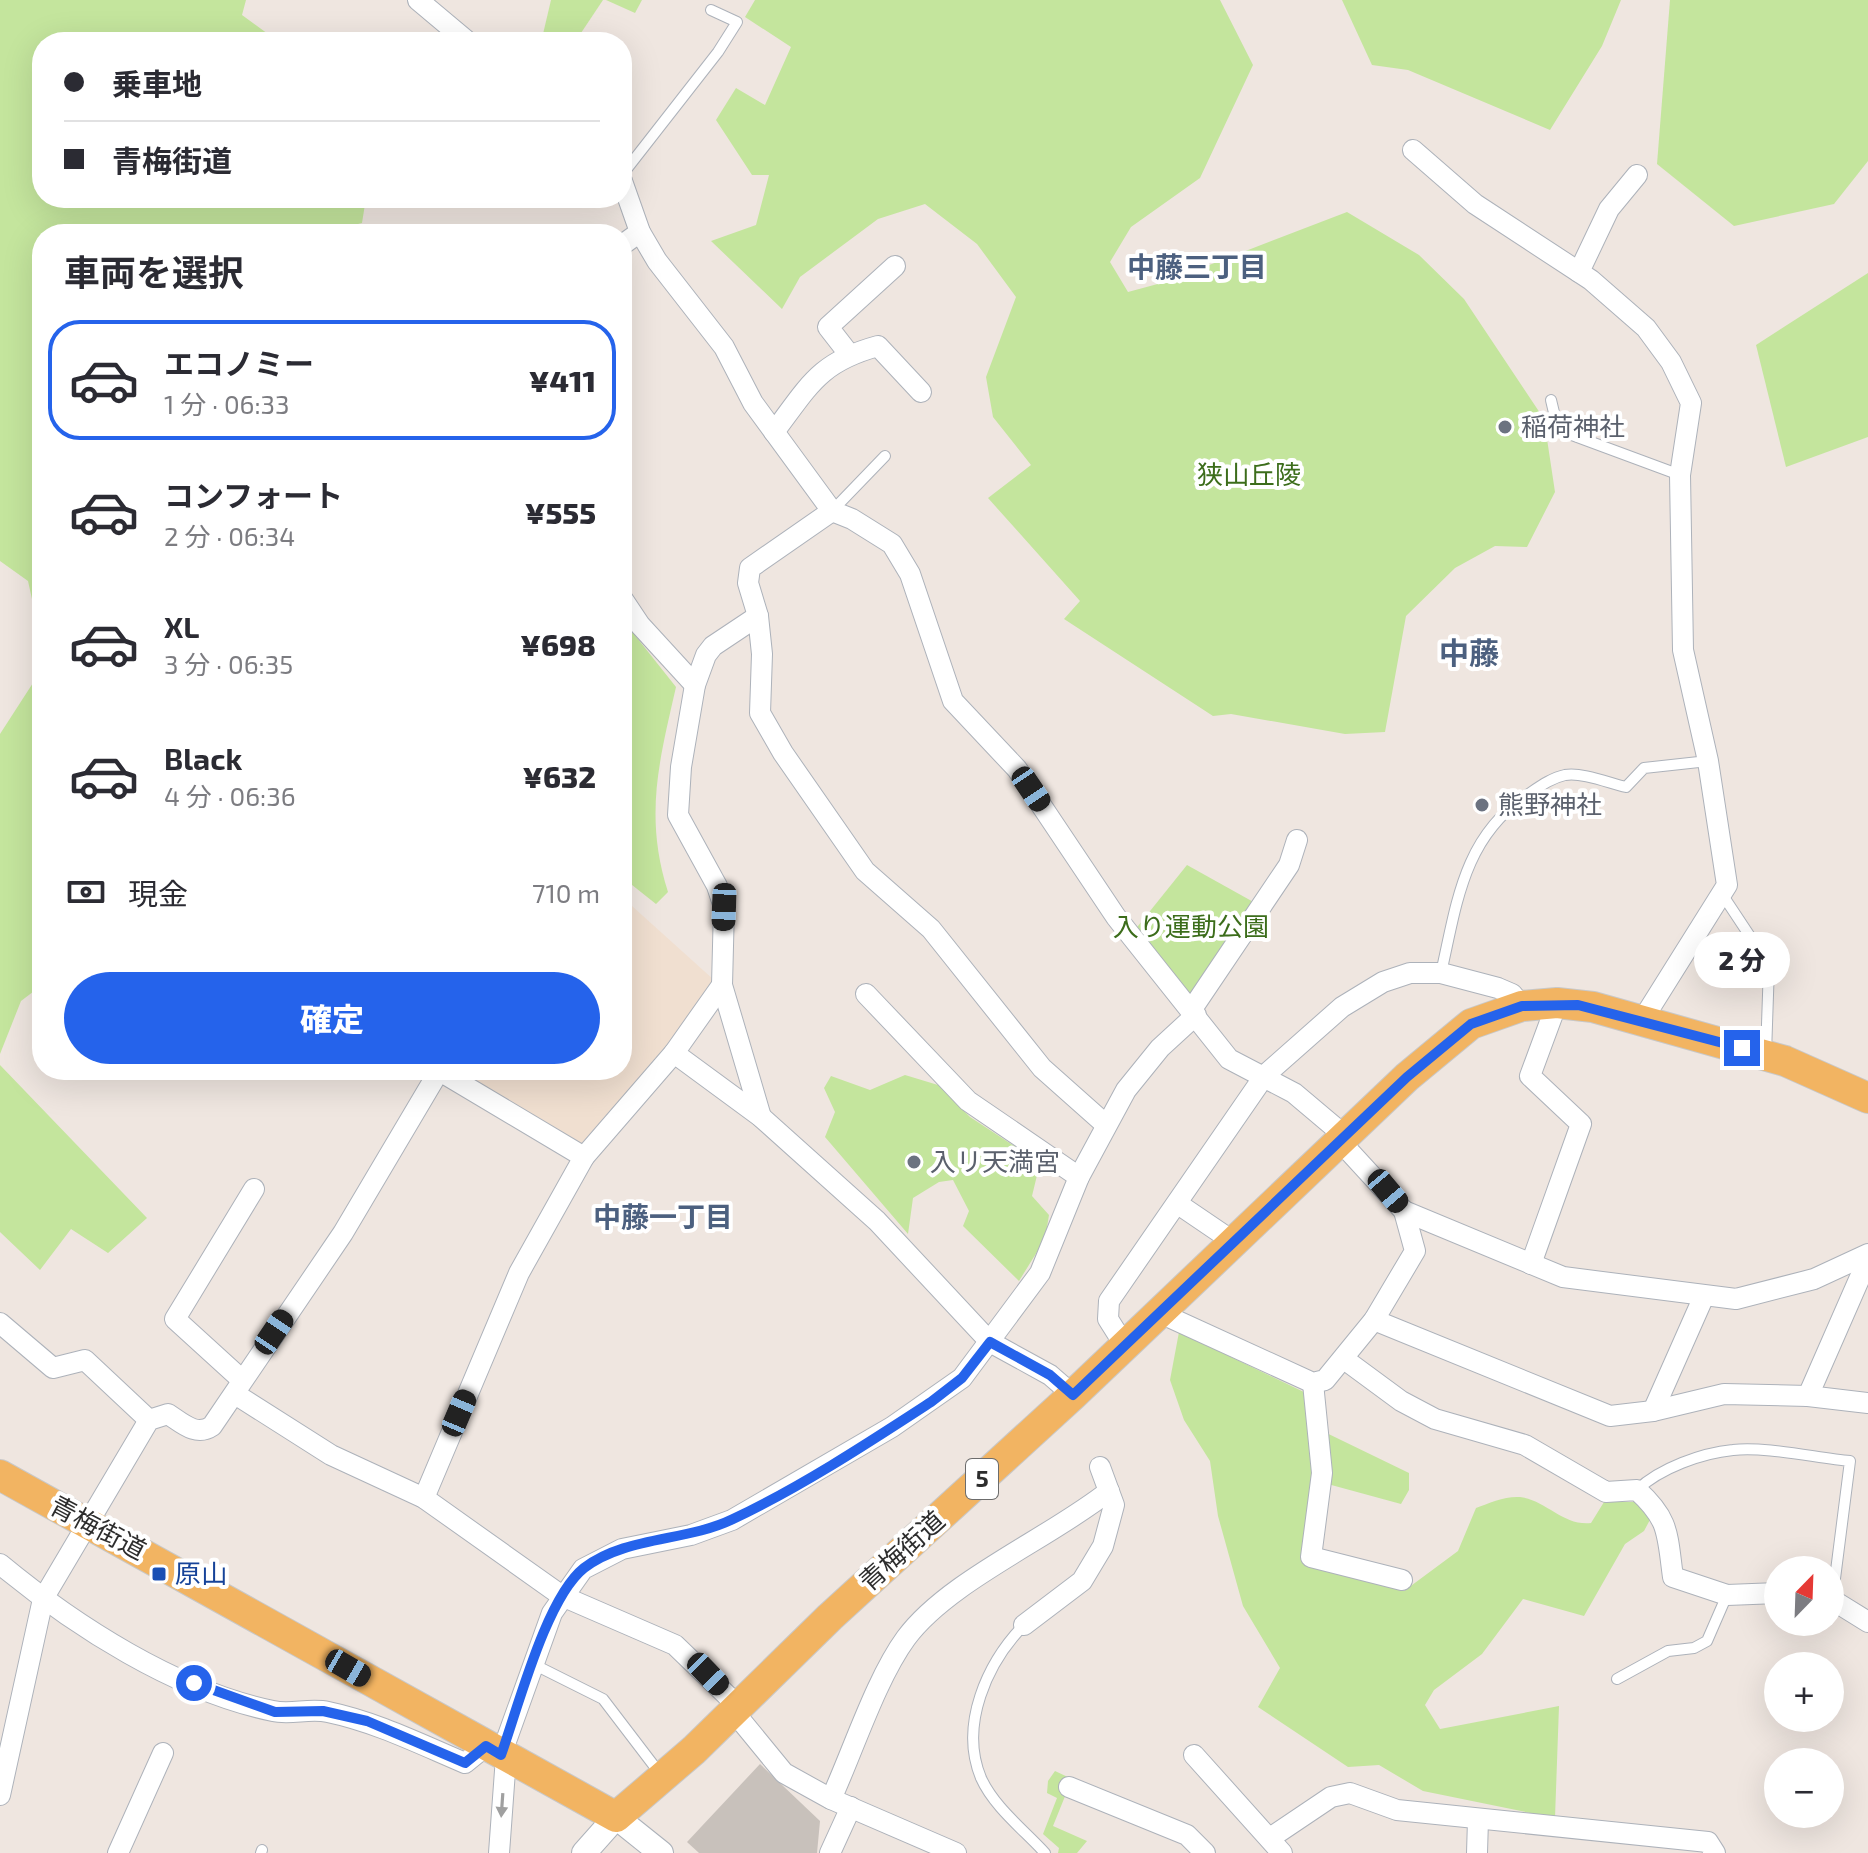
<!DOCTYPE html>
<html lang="ja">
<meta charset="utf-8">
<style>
:root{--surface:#fff;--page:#f7f7f7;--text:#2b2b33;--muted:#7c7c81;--line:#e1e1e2;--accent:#2563eb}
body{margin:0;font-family:"Exo 2","Noto Sans JP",sans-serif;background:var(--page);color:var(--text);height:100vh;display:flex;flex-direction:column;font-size:30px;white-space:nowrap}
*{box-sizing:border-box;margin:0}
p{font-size:26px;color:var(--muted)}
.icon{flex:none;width:44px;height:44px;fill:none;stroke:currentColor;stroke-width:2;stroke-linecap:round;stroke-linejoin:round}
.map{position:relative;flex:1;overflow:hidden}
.sheet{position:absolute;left:32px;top:224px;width:600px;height:856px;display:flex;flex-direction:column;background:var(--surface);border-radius:32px;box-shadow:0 8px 32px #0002}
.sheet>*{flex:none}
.top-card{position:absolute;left:32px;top:32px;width:600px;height:176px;border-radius:32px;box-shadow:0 8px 32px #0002;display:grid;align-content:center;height:176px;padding:0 32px;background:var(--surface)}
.needle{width:52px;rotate:23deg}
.buttons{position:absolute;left:1764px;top:1556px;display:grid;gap:16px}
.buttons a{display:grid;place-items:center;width:80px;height:80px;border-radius:50%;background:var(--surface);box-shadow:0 8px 32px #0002;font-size:40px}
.end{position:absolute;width:36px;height:36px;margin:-18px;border:10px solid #2563eb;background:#fff;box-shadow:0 0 0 4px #fff}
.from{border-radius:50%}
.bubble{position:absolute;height:56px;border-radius:28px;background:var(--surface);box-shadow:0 8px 32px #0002;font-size:26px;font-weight:800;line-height:56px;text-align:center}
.car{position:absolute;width:24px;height:48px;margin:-24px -12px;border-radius:10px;box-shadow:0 0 6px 2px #0007;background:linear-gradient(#222 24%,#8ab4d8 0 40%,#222 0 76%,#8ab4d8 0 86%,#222 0)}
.top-card b{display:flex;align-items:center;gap:28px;height:76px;font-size:30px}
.top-card b+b{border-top:2px solid var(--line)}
.top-card i{width:20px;height:20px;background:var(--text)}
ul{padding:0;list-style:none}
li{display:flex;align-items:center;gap:24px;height:120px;margin:0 16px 12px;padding:0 16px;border:4px solid transparent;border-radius:32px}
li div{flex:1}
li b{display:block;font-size:30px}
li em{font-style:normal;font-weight:800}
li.selected{border-color:var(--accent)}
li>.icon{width:72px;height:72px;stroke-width:1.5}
h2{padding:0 32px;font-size:36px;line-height:96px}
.pay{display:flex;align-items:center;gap:20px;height:88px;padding:0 32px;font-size:30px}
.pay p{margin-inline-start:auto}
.button{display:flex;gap:16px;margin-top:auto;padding:16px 32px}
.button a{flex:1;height:92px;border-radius:48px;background:var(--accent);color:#fff;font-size:32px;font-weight:800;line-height:92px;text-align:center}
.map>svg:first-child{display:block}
.education{fill:#f0dfd0}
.green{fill:#c4e59d}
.building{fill:#c8c1bb}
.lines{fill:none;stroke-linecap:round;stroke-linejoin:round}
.service-casing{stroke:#adb2ba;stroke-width:12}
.minor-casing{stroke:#adb2ba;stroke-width:22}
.tertiary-casing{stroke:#adb2ba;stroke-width:26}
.primary-casing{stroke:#c8c8c8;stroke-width:32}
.service{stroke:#fff;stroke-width:10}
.minor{stroke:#fff;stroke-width:20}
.tertiary{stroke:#fff;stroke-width:24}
.primary{stroke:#f2b462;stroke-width:30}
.oneway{fill:#a0a0a0}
.route{stroke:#2563eb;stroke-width:10}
.worship-dot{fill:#6b7280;stroke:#fff;stroke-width:3}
.transit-dot{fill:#1a4fb4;stroke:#fff;stroke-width:3}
.labels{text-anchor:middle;stroke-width:8;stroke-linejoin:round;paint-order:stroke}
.shield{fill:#fff;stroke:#6c6c6c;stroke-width:2}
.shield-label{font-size:24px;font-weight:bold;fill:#2d2d2d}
.worship-label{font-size:26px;fill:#5b616d;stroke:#fff;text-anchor:start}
.park-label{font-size:26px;fill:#3c6d1b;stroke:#fff}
.street-label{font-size:26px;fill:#2d2d2d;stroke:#fff}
.transit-label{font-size:26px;fill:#164399;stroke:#fff;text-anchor:start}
.neighbourhood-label{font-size:28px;font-weight:bold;fill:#4c607f;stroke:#fff}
.quarter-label{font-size:30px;font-weight:bold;fill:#4c607f;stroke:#fff}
</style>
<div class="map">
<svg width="1868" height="1853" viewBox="0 0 1868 1853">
<rect width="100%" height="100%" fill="#efe6e0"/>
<polygon class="education" points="622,897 714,980 667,1045 580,1147 448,1070 622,1070"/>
<g class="green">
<polygon points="0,0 246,0 242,15 279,42 42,42 42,198 366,198 362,223 318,234 42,234 42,644 28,581 0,561"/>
<polygon points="551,0 603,0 575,42 562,42 543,34"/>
<polygon points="606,0 642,0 635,13"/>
<polygon points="755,0 1220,0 1253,65 1200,178 1131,227 1110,262 1128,292 1165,282 1347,212 1419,255 1464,299 1544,419 1555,492 1527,547 1495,546 1455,568 1406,616 1385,732 1345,734 1231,714 1213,716 1064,619 1080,601 988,498 1031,465 993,417 986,377 1016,297 977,244 925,204 878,219 800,277 782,309 711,241 756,225 769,175 752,175 716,120 736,88 765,105 791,47 745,17"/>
<polygon points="1342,0 1621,0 1602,46 1550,130 1408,70 1372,65"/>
<polygon points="1670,0 1868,0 1868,161 1834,204 1734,226 1657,164"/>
<polygon points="1868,273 1868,437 1786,467 1756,345"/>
<path d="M622 619 676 687C659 762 644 816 668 892L656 904 622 877Z"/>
<polygon points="42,669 42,985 21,1001 0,1054 0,734"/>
<polygon points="1187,865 1257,904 1195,997 1187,996 1134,931"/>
<polygon points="0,1065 147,1218 108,1253 71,1229 40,1270 0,1232"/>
<polygon points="905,1075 938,1085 970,1117 1040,1163 1032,1196 1049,1215 1045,1239 1019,1281 963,1226 969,1211 953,1180 939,1182 913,1198 908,1234 825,1137 835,1112 824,1088 831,1076 870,1090"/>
<path d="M1179 1332 1306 1393 1310 1425 1409 1473V1490L1401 1504 1313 1480 1306 1563 1404 1591 1458 1551 1476 1508C1489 1503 1505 1496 1520 1497 1546 1500 1563 1526 1591 1523L1604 1502H1635L1652 1516 1644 1531 1625 1544 1584 1616 1523 1599 1482 1654 1434 1690 1425 1705 1440 1729 1559 1706 1555 1818 1423 1791 1379 1765 1348 1767 1258 1707 1280 1668 1243 1606 1218 1516 1210 1461 1184 1420 1170 1380Z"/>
<polygon points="1055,1771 1072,1779 1053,1826 1087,1841 1077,1853 1058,1853 1059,1848 1043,1834 1057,1798 1047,1793 1048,1781"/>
</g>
<polygon class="building" points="760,1764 820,1821 817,1853 699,1853 687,1842"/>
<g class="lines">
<g class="service-casing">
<g id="service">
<polyline points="622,175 718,52 737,22 711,10"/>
<polyline points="1551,400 1556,421 1572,435 1680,475"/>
<polyline points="832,511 885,456"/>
<polyline points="1722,894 1769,965 1766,1054"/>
<path d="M1441 973C1457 903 1463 838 1527 795 1539 787 1551 778 1565 775 1582 772 1609 783 1626 787L1644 768 1708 761"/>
<path d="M1637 1490C1660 1468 1702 1453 1733 1450 1764 1446 1817 1458 1850 1461L1832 1602"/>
<path d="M1024 1625C987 1663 959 1725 981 1778 994 1807 1024 1830 1045 1853"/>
<polyline points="533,1664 603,1699 661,1775"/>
<polyline points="1617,1679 1668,1651 1694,1648 1707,1641 1727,1595"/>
<polyline points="261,1853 262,1850"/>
</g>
</g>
<g class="minor-casing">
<g id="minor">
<polyline points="418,0 468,42"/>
<polyline points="1413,150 1475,204 1591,280 1646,328 1671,362 1691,403 1680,475 1683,650 1708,761 1727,885 1643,1019"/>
<polyline points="622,181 640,232 657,261 724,347 753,403 832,511 852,519 892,544 910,574 953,701 1017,769 1116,917 1229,1059 1294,1093 1345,1136 1348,1150 1404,1211 1415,1251 1374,1320 1325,1380 1313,1383 1160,1313"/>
<polyline points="622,245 640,232"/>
<polyline points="1579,272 1609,209 1637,175"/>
<polyline points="849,354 828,327 895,266"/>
<path d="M774 432C809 386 819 362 878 346L921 392"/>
<polyline points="832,511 750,568 748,583 758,616 762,654 760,713 783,753 865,871 931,929 1042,1068 1105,1124"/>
<polyline points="622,598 640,625 695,685"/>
<polyline points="758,616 713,646 706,655 695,685 681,767 678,815 717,886 724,907 722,985 761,1117"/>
<polyline points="866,994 968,1101 1079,1177"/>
<polyline points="1192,1009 1289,865 1297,840"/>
<polyline points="674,1053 761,1117 877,1221 990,1342 1050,1375 1073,1395"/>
<polyline points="438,1070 584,1157 674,1053 722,985"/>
<polyline points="1178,1204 1234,1242"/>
<polyline points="1404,1211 1563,1277 1736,1299 1814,1279 1868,1254"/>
<polyline points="1531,1264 1581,1124 1530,1076 1557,1003"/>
<polyline points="1374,1320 1610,1416 1653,1411 1724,1394 1808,1396 1868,1403"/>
<polyline points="0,1323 53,1368 85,1360 149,1420"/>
<polyline points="1125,1346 1108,1319 1109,1301 1265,1075 1342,1007 1383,982 1410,973 1441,973 1498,988 1512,994 1522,1006"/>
<path d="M1344 1359 1401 1401 1435 1419 1525 1445 1606 1492 1637 1490C1670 1520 1667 1534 1673 1577L1727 1595 1778 1593"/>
<polyline points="242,1380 175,1319 254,1189"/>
<polyline points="1313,1383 1322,1473 1311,1557 1402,1580"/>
<polyline points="235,1394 331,1455 424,1498 562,1596 675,1645 739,1707"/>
<polyline points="1808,1396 1868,1259"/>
<polyline points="1653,1411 1704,1296"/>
<polyline points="424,1498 519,1273 584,1157"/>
<path d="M0 1564C75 1626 176 1691 273 1711 290 1715 310 1708 328 1712 376 1722 420 1744 465 1763L486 1746"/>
<polyline points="1830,1602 1839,1604 1868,1622"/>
<polyline points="1024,1625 1082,1581 1103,1546 1114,1505 1100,1467"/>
<polyline points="734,1712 784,1773 831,1799 956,1853"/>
<polyline points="501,1755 552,1613 583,1569 622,1549 691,1535 732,1520 892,1427 962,1378 1040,1273 1079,1177 1126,1090 1160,1048 1196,1015"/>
<polyline points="1194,1755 1282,1853"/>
<polyline points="1069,1787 1187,1835 1205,1853"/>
<path d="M0 1795 43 1599 149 1420 168 1414C182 1423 196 1437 212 1426L343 1233 439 1071"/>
<path d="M831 1799C853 1751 876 1679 906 1638 948 1581 1050 1538 1109 1491"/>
<polyline points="1270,1838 1331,1797 1350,1793 1397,1810 1708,1842 1715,1853"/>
<polyline points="118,1853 163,1753"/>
<polyline points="499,1853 506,1757"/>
<polyline points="830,1853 851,1807"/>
<polyline points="1477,1853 1478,1820"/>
</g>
</g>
<g class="tertiary-casing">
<polyline id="tertiary" points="584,1853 616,1817 661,1853"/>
</g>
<g class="primary-casing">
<polyline id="primary" points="0,1475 616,1817 694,1750 830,1617 1073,1395 1407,1077 1471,1024 1522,1006 1557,1003 1593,1007 1785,1061 1868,1098"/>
</g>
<use href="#service" class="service"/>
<use href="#minor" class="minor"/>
<use href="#tertiary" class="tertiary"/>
<use href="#primary" class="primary"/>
</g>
<defs><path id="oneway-solid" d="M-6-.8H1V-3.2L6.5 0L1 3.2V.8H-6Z" transform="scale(2)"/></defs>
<use class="oneway" href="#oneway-solid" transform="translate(502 1805) rotate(94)"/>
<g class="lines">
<path class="route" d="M194 1683 275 1712 323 1711 367 1721 465 1763 486 1746 501 1755C518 1708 546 1598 584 1568 626 1536 686 1542 733 1519 801 1487 868 1443 931 1402L962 1378 990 1342 1050 1375 1073 1395 1407 1077 1471 1024 1522 1006 1578 1005 1742 1048"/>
</g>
<g class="worship-dot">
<circle cx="1505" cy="427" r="8"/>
<circle cx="1482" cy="805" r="8"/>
<circle cx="914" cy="1162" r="8"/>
</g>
<rect class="transit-dot" x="151" y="1566" width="16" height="16" rx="4"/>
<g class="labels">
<rect class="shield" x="966" y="1459" width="32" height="40" rx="6"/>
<g class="shield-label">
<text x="982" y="1487">5</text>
</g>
<g class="worship-label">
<text x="1521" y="436">稲荷神社</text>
<text x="1498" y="814">熊野神社</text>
<text x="930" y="1171">入リ天満宮</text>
</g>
<g class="park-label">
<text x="1249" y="484">狭山丘陵</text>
<text x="1191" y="936">入り運動公園</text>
</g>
<g class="street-label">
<text transform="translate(98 1528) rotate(28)" y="9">青梅街道</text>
<text transform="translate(902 1551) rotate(-42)" y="9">青梅街道</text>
</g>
<g class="transit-label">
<text x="175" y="1583">原山</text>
</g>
<g class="neighbourhood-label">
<text x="1197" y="277">中藤三丁目</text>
<text x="663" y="1227">中藤一丁目</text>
</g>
<g class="quarter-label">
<text x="1469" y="664">中藤</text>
</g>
</g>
</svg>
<div class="buttons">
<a><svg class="needle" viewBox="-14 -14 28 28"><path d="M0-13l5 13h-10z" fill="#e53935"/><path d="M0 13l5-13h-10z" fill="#7c7c81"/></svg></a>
<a>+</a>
<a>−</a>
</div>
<i class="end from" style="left:194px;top:1683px"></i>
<i class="end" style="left:1742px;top:1048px"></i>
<div class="bubble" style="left:1694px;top:932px;width:96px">2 分</div>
<i class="car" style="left:1031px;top:789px;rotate:146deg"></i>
<i class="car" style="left:724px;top:907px;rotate:182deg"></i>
<i class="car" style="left:1388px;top:1191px;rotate:140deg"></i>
<i class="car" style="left:274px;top:1332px;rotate:34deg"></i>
<i class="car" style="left:459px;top:1413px;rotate:23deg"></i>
<i class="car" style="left:348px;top:1668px;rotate:120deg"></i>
<i class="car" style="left:708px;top:1674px;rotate:136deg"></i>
<div class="top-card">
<b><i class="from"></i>乗車地</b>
<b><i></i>青梅街道</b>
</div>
<section class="sheet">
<h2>車両を選択</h2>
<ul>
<li class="selected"><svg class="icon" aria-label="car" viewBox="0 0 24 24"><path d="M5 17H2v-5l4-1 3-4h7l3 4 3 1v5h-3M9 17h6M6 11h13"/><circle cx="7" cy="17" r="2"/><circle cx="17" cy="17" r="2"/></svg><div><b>エコノミー</b><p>1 分 · 06:33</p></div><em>¥411</em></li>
<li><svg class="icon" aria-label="car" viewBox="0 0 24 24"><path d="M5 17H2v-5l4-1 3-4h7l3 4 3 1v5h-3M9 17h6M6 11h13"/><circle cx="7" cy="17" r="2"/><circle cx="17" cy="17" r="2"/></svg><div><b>コンフォート</b><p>2 分 · 06:34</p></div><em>¥555</em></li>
<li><svg class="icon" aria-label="car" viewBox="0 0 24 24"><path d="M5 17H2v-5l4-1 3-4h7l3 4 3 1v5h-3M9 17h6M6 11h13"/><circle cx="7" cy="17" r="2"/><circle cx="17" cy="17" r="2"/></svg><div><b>XL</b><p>3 分 · 06:35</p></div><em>¥698</em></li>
<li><svg class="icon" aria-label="car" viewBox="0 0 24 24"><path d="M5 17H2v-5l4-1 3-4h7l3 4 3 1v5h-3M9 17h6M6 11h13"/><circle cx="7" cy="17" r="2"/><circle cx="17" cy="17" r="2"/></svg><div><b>Black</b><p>4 分 · 06:36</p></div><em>¥632</em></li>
</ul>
<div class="pay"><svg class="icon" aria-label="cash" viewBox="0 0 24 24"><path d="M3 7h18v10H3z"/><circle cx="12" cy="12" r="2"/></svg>現金<p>710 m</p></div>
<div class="button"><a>確定</a></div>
</section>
</div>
